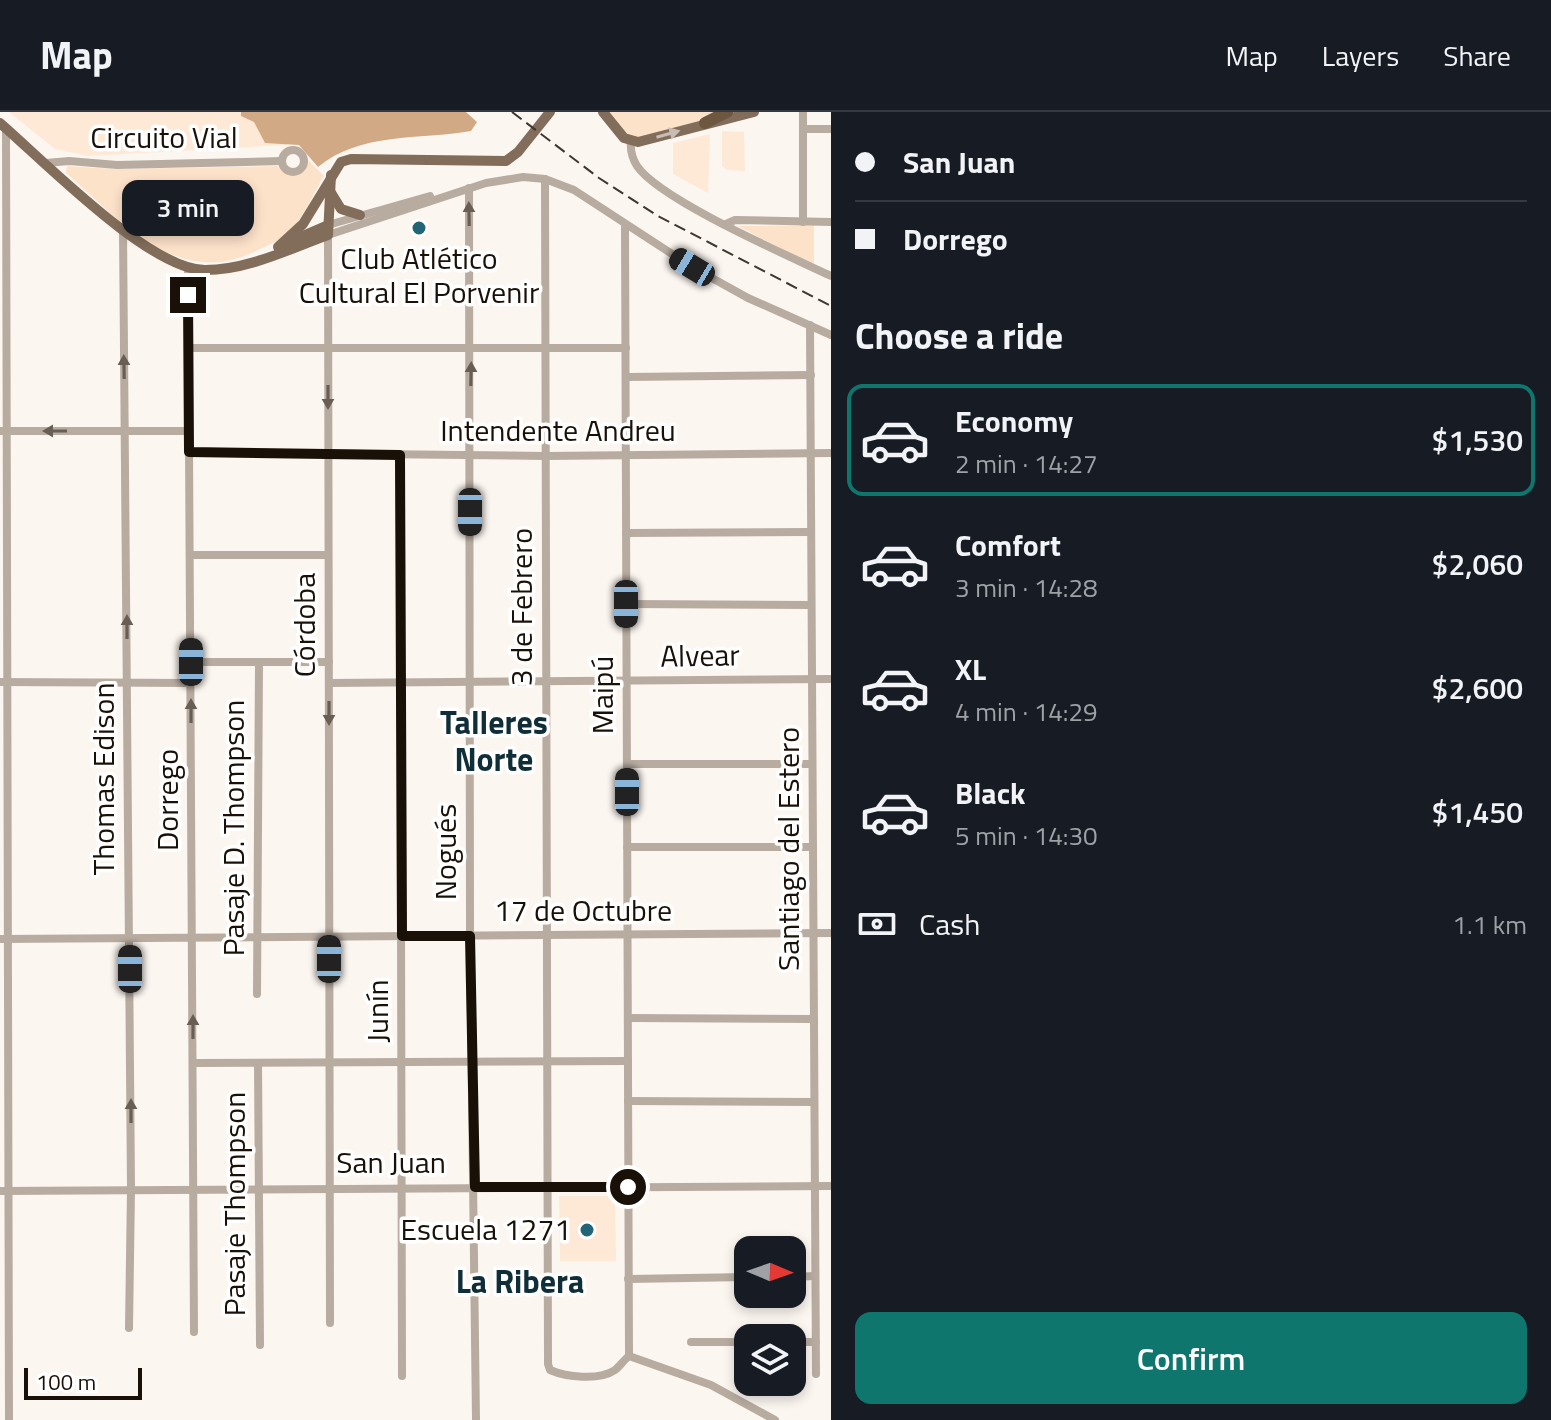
<!DOCTYPE html>
<meta charset="utf-8">
<style>
:root{--surface:#171b24;--page:#242831;--text:#f1f3f6;--muted:#9ea1a6;--line:#363941;--accent:#0f766e}
body{margin:0;font-family:"Titillium Web",sans-serif;background:var(--page);color:var(--text);height:100vh;display:flex;flex-direction:column;font-size:30px;white-space:nowrap}
*{box-sizing:border-box;margin:0}
p{font-size:26px;color:var(--muted)}
.icon{flex:none;width:44px;height:44px;fill:none;stroke:currentColor;stroke-width:2;stroke-linecap:round;stroke-linejoin:round}
.map{position:relative;flex:1;overflow:hidden}
.drawer{display:flex;flex-direction:column;background:var(--surface);width:720px}
.drawer>*{flex:none}
.hud{display:grid;align-content:center;height:176px;padding:0 24px;background:var(--surface)}
.needle{width:52px;rotate:92deg}
.tools{position:absolute;left:734px;top:1124px;display:grid;gap:16px}
.tools a{display:grid;place-items:center;width:72px;height:72px;border-radius:16px;background:var(--surface);box-shadow:0 4px 12px #0003;font-size:40px}
.scale{position:absolute;left:24px;bottom:20px;width:118px;box-sizing:border-box;padding-left:8px;border:4px solid #191007;border-top:0;font-size:22px;line-height:28px;white-space:nowrap;color:#191007;-webkit-text-stroke:6px #fff;paint-order:stroke}
.end{position:absolute;width:36px;height:36px;margin:-18px;border:10px solid #191007;background:#fff;box-shadow:0 0 0 4px #fff}
.from{border-radius:50%}
.bubble{position:absolute;height:56px;border-radius:16px;background:var(--surface);box-shadow:0 4px 12px #0003;font-size:26px;font-weight:600;line-height:56px;text-align:center}
.car{position:absolute;width:24px;height:48px;margin:-24px -12px;border-radius:10px;box-shadow:0 0 6px 2px #0007;background:linear-gradient(#222 24%,#8ab4d8 0 40%,#222 0 76%,#8ab4d8 0 86%,#222 0)}
.hud b{display:flex;align-items:center;gap:28px;height:76px;font-size:30px}
.hud b+b{border-top:2px solid var(--line)}
.hud i{width:20px;height:20px;background:var(--text)}
ul{padding:0;list-style:none}
li{display:flex;align-items:center;gap:24px;height:112px;margin:0 16px 12px;padding:0 8px;border:4px solid transparent;border-radius:16px}
li div{flex:1}
li b{display:block;font-size:30px}
li em{font-style:normal;font-weight:600}
li.selected{border-color:var(--accent)}
li>.icon{width:72px;height:72px;stroke-width:1.5}
h2{padding:0 24px;font-size:36px;line-height:96px}
.pay{display:flex;align-items:center;gap:20px;height:88px;padding:0 24px;font-size:30px}
.pay p{margin-inline-start:auto}
.cta{display:flex;gap:16px;margin-top:auto;padding:16px 24px}
.cta a{flex:1;height:92px;border-radius:16px;background:var(--accent);color:#fff;font-size:32px;font-weight:600;line-height:92px;text-align:center}
header{display:flex;align-items:center;gap:48px;box-sizing:border-box;height:112px;padding:0 40px;background:var(--surface);border-bottom:2px solid var(--line)}
header strong{font-size:38px}
nav{display:flex;gap:44px;margin-inline-start:auto;font-size:28px}
main{display:flex;flex:1;min-height:0}
.map>svg:first-child{display:block}
.built{fill:#fee9d6}
.green{fill:#fde2ca}
.forest{fill:#d1a984}
.lines{fill:none;stroke-linecap:round;stroke-linejoin:round}
.minor{stroke:#b8aca1;stroke-width:8}
.major{stroke:#826d5a;stroke-width:10}
.highway{stroke:#6e5741;stroke-width:12}
.rail{stroke:#3f362e;stroke-width:2;stroke-dasharray:12 6;stroke-linecap:butt}
.oneway{fill:#c7bdb5}
.oneway2{fill:#685e54}
.route{stroke:#191007;stroke-width:10}
.poi-dot{fill:#226577;stroke:#fff;stroke-width:3}
.labels{text-anchor:middle;stroke-width:7;stroke-linejoin:round;paint-order:stroke}
.street-label{font-size:30px;fill:#191007;stroke:#fff}
.poi-label{font-size:30px;fill:#191007;stroke:#fff}
.neighbourhood-label{font-size:32px;font-weight:bold;fill:#0f2e37;stroke:#fff}
</style>
<header>
<strong>Map</strong>
<nav><a>Map</a><a>Layers</a><a>Share</a></nav>
</header>
<main>
<div class="map">
<svg width="831" height="1308" viewBox="0 0 831 1308">
<rect width="100%" height="100%" fill="#fcf6f1"/>
<g class="built">
<polygon points="9,0 256,0 288,33 88,44 55,37"/>
<polygon points="722,19 744,20 745,59 727,58 722,54"/>
<polygon points="710,22 708,81 673,62 673,31"/>
<polygon points="559,1084 615,1084 616,1149 560,1149"/>
</g>
<g class="green">
<polygon points="603,0 754,0 631,30"/>
<path d="M307 47 324 64C313 82 303 108 288 122 279 129 266 134 256 139 177 178 120 108 66 61L67 54 115 57 277 54C286 61 290 63 302 60Z"/>
<polygon points="814,113 814,154 738,114"/>
</g>
<path class="forest" d="M241 0H466L477 10 471 19C419 28 360 20 318 55L299 33 265 31 254 10 241 4Z"/>
<g class="lines">
<g class="minor">
<polyline points="803,0 803,110"/>
<polyline points="6,16 9,1308"/>
<polyline points="804,17 831,17"/>
<path d="M631 30C630 39 632 46 637 54 660 88 789 144 831 164"/>
<circle cx="293" cy="49" r="11"/>
<polyline points="46,51 69,49 117,53 282,49"/>
<path d="M545 67 548 1252 550 1258C566 1265 599 1269 615 1258 620 1254 624 1248 629 1244"/>
<polyline points="469,76 470,824 476,1308"/>
<polyline points="726,112 735,108 831,110"/>
<polyline points="328,113 430,84"/>
<polyline points="625,114 629,1244"/>
<polyline points="123,118 131,1077 129,1216"/>
<polyline points="188,156 194,1220"/>
<polyline points="810,213 816,1262"/>
<polyline points="189,236 626,236"/>
<polyline points="626,265 811,263"/>
<polyline points="0,319 189,319"/>
<polyline points="189,340 546,344 831,341"/>
<polyline points="400,343 402,1264"/>
<polyline points="626,421 811,420"/>
<polyline points="190,443 328,443"/>
<polyline points="626,492 811,493"/>
<polyline points="191,550 329,550"/>
<polyline points="0,570 191,571"/>
<polyline points="329,571 831,567"/>
<polyline points="627,652 812,652"/>
<polyline points="627,735 812,735"/>
<polyline points="0,827 831,821"/>
<polyline points="257,882 259,550"/>
<polyline points="628,906 813,907"/>
<polyline points="194,951 628,949"/>
<polyline points="258,951 260,1233"/>
<polyline points="628,989 814,990"/>
<polyline points="0,1079 831,1074"/>
<polyline points="792,1165 815,1164"/>
<polyline points="628,1167 748,1165"/>
<polyline points="330,1211 328,123 486,71 523,65 545,67 574,78 692,155 748,186 831,223"/>
<polyline points="691,1230 748,1230"/>
<polyline points="792,1230 816,1230"/>
<polyline points="629,1244 711,1273 775,1308"/>
</g>
<g class="major">
<polyline points="603,0 624,26 638,30 754,0"/>
<path d="M0 11C44 49 150 158 205 158 248 158 289 137 328 123L331 63"/>
<polyline points="330,79 341,97 360,103"/>
<polyline points="289,130 328,113"/>
<polyline points="278,135 303,112 341,50 351,47 506,49 518,40 550,0"/>
</g>
<polyline class="highway" points="705,11 727,0"/>
<polyline class="rail" points="512,0 599,66 658,104 831,194"/>
</g>
<defs><path id="oneway-solid" d="M-6-.8H1V-3.2L6.5 0L1 3.2V.8H-6Z" transform="scale(2)"/></defs>
<use class="oneway" href="#oneway-solid" transform="translate(668 22) rotate(-16)"/>
<g class="oneway2">
<use href="#oneway-solid" transform="translate(469 102) rotate(-91)"/>
<use href="#oneway-solid" transform="translate(124 255) rotate(-91)"/>
<use href="#oneway-solid" transform="translate(471 262) rotate(-89)"/>
<use href="#oneway-solid" transform="translate(328 285) rotate(90)"/>
<use href="#oneway-solid" transform="translate(55 319) rotate(-180)"/>
<use href="#oneway-solid" transform="translate(127 515) rotate(-90)"/>
<use href="#oneway-solid" transform="translate(191 599) rotate(-90)"/>
<use href="#oneway-solid" transform="translate(329 601) rotate(90)"/>
<use href="#oneway-solid" transform="translate(193 915) rotate(-90)"/>
<use href="#oneway-solid" transform="translate(131 999) rotate(-90)"/>
</g>
<g class="lines">
<polyline class="route" points="188,183 189,340 400,343 402,824 470,824 475,1075 628,1075"/>
</g>
<g class="poi-dot">
<circle cx="419" cy="116" r="8"/>
<circle cx="587" cy="1118" r="8"/>
</g>
<g class="labels">
<g class="street-label">
<text x="164" y="36">Circuito Vial</text>
<text x="558" y="329">Intendente Andreu</text>
<text transform="translate(522 495) rotate(-90)" y="10">3 de Febrero</text>
<text transform="translate(305 513) rotate(-90)" y="10">Córdoba</text>
<text transform="translate(700 544) rotate(-1)" y="10">Alvear</text>
<text transform="translate(603 583) rotate(-90)" y="10">Maipú</text>
<text transform="translate(104 667) rotate(-90)" y="10">Thomas Edison</text>
<text transform="translate(168 688) rotate(-90)" y="10">Dorrego</text>
<text transform="translate(234 716) rotate(-90)" y="10">Pasaje D. Thompson</text>
<text transform="translate(789 737) rotate(-90)" y="10">Santiago del Estero</text>
<text transform="translate(446 740) rotate(-90)" y="10">Nogués</text>
<text x="583" y="809">17 de Octubre</text>
<text transform="translate(378 899) rotate(-90)" y="10">Junín</text>
<text x="391" y="1061">San Juan</text>
<text transform="translate(235 1092) rotate(-90)" y="10">Pasaje Thompson</text>
</g>
<g class="poi-label">
<text x="419" y="157">Club Atlético<tspan x="419" dy="34">Cultural El Porvenir</tspan></text>
<text x="571" y="1128" text-anchor="end">Escuela 1271</text>
</g>
<g class="neighbourhood-label">
<text x="494" y="622">Talleres<tspan x="494" dy="37">Norte</tspan></text>
<text x="520" y="1181">La Ribera</text>
</g>
</g>
</svg>
<div class="tools">
<a><svg class="needle" viewBox="-14 -14 28 28"><path d="M0-13l5 13h-10z" fill="#e53935"/><path d="M0 13l5-13h-10z" fill="#9ea1a6"/></svg></a>
<a><svg class="icon" aria-label="layers" viewBox="0 0 24 24"><path d="M12 4l9 5-9 5-9-5zM3 14l9 5 9-5"/></svg></a>
</div>
<div class="scale">100 m</div>
<i class="end from" style="left:628px;top:1075px"></i>
<i class="end" style="left:188px;top:183px"></i>
<div class="bubble" style="left:122px;top:68px;width:132px">3 min</div>
<i class="car" style="left:692px;top:155px;rotate:301deg"></i>
<i class="car" style="left:470px;top:400px;rotate:180deg"></i>
<i class="car" style="left:626px;top:492px;rotate:180deg"></i>
<i class="car" style="left:191px;top:550px;rotate:0deg"></i>
<i class="car" style="left:627px;top:680px;rotate:0deg"></i>
<i class="car" style="left:329px;top:847px;rotate:0deg"></i>
<i class="car" style="left:130px;top:857px;rotate:0deg"></i>
</div>
<section class="drawer">
<div class="hud">
<b><i class="from"></i>San Juan</b>
<b><i></i>Dorrego</b>
</div>
<h2>Choose a ride</h2>
<ul>
<li class="selected"><svg class="icon" aria-label="car" viewBox="0 0 24 24"><path d="M5 17H2v-5l4-1 3-4h7l3 4 3 1v5h-3M9 17h6M6 11h13"/><circle cx="7" cy="17" r="2"/><circle cx="17" cy="17" r="2"/></svg><div><b>Economy</b><p>2 min · 14:27</p></div><em>$1,530</em></li>
<li><svg class="icon" aria-label="car" viewBox="0 0 24 24"><path d="M5 17H2v-5l4-1 3-4h7l3 4 3 1v5h-3M9 17h6M6 11h13"/><circle cx="7" cy="17" r="2"/><circle cx="17" cy="17" r="2"/></svg><div><b>Comfort</b><p>3 min · 14:28</p></div><em>$2,060</em></li>
<li><svg class="icon" aria-label="car" viewBox="0 0 24 24"><path d="M5 17H2v-5l4-1 3-4h7l3 4 3 1v5h-3M9 17h6M6 11h13"/><circle cx="7" cy="17" r="2"/><circle cx="17" cy="17" r="2"/></svg><div><b>XL</b><p>4 min · 14:29</p></div><em>$2,600</em></li>
<li><svg class="icon" aria-label="car" viewBox="0 0 24 24"><path d="M5 17H2v-5l4-1 3-4h7l3 4 3 1v5h-3M9 17h6M6 11h13"/><circle cx="7" cy="17" r="2"/><circle cx="17" cy="17" r="2"/></svg><div><b>Black</b><p>5 min · 14:30</p></div><em>$1,450</em></li>
</ul>
<div class="pay"><svg class="icon" aria-label="cash" viewBox="0 0 24 24"><path d="M3 7h18v10H3z"/><circle cx="12" cy="12" r="2"/></svg>Cash<p>1.1 km</p></div>
<div class="cta"><a>Confirm</a></div>
</section>
</main>
